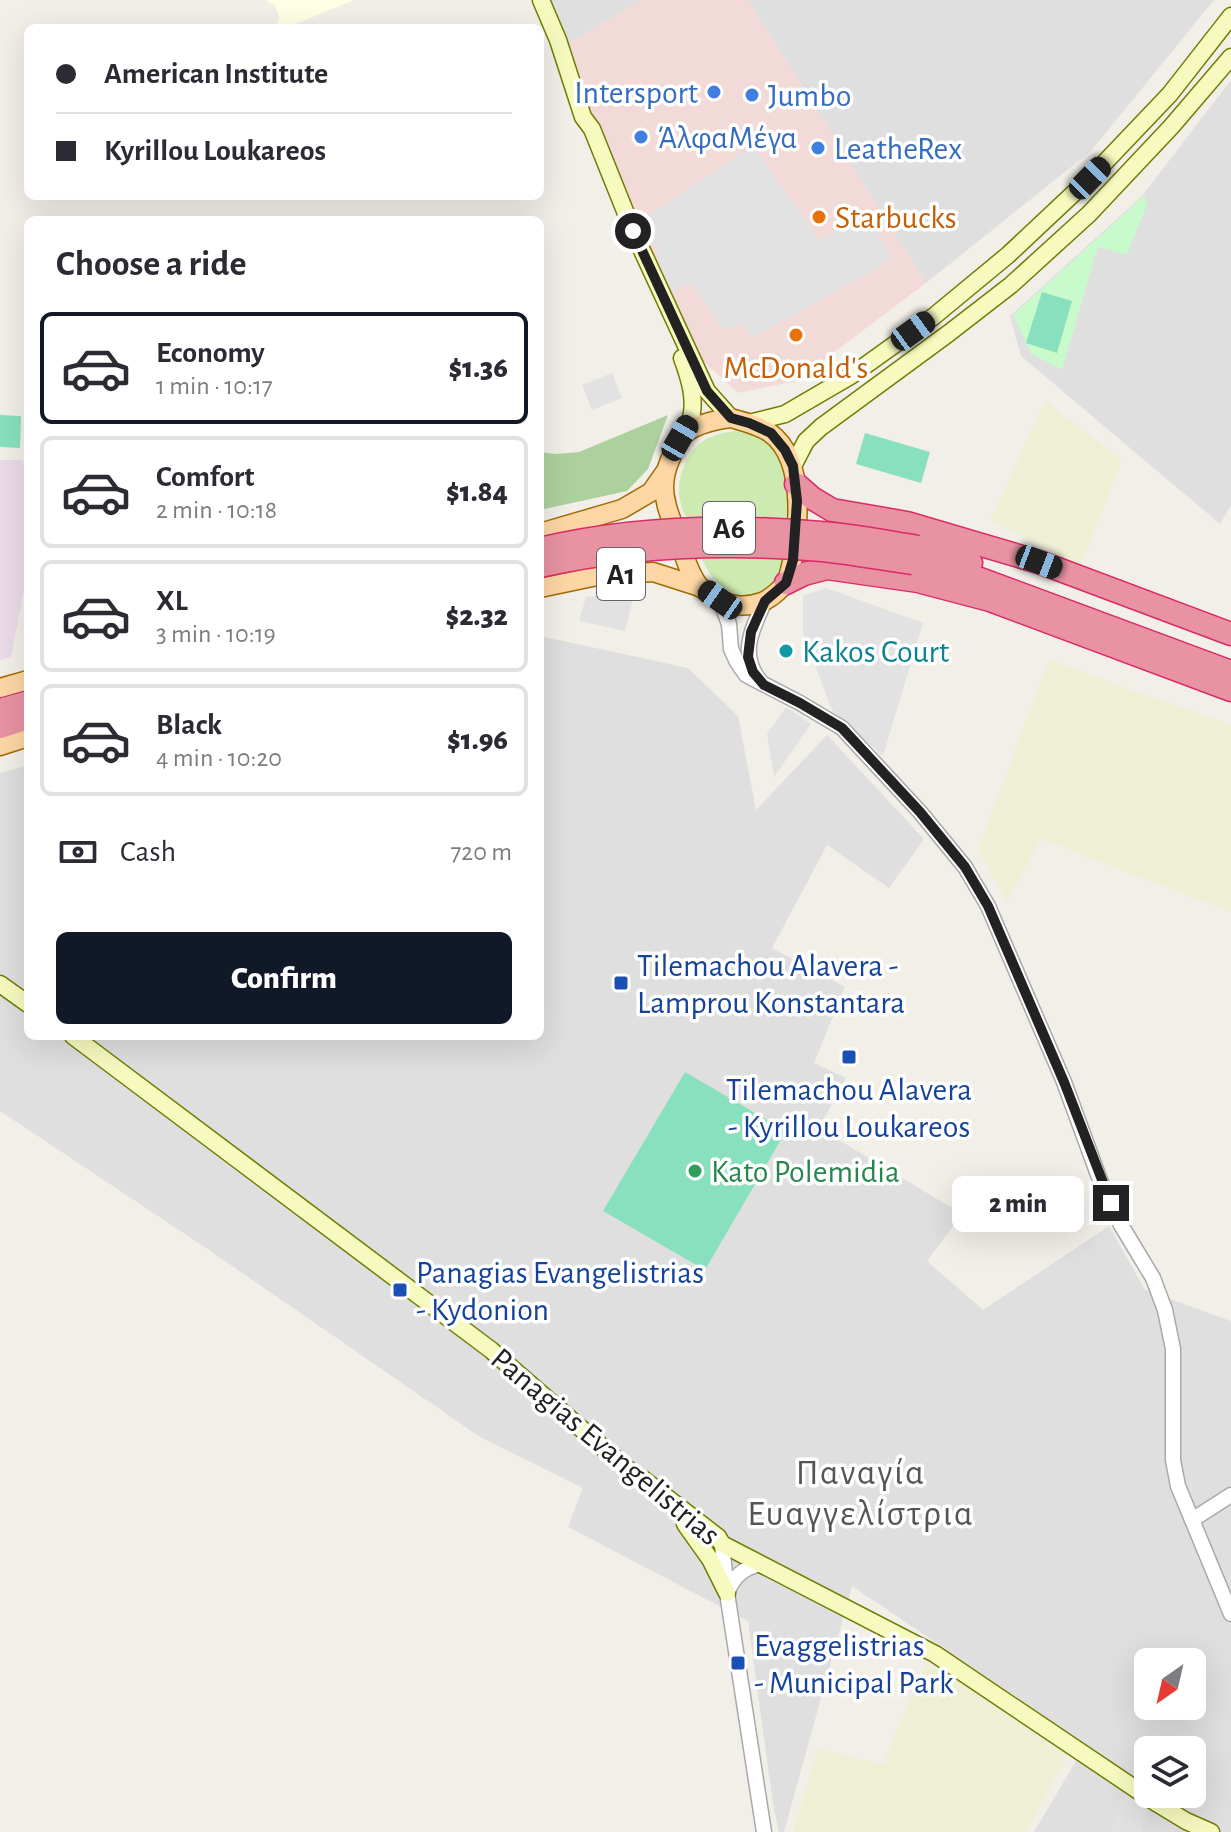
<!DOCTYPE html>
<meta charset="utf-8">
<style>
:root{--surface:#fff;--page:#f2f2f3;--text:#2b2b33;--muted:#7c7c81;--line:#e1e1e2;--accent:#111827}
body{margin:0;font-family:"Alegreya Sans",sans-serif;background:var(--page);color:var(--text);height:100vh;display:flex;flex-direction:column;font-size:30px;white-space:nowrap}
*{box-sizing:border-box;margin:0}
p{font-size:26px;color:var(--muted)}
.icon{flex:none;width:44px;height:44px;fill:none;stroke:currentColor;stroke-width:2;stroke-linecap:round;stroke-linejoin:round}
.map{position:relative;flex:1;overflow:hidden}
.panel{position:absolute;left:24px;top:216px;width:520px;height:824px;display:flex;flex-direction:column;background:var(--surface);border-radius:12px;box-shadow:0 8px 32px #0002}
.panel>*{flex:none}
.top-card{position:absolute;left:24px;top:24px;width:520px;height:176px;border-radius:12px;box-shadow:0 8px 32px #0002;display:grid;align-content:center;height:176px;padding:0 32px;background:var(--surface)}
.needle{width:52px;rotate:214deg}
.controls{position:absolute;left:1134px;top:1648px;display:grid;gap:16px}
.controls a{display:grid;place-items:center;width:72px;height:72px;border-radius:12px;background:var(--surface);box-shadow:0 8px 32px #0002;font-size:40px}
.end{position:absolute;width:36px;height:36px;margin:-18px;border:10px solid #222;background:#fff;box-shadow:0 0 0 4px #fff}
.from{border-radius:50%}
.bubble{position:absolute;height:56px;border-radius:12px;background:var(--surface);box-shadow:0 8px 32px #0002;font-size:26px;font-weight:800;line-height:56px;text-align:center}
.car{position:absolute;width:24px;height:48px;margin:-24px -12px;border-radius:10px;box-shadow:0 0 6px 2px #0007;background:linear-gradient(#222 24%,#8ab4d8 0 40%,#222 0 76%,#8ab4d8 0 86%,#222 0)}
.top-card b{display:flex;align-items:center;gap:28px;height:76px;font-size:30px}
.top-card b+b{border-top:2px solid var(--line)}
.top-card i{width:20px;height:20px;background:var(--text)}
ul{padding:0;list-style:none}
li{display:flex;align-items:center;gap:24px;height:112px;margin:0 16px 12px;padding:0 16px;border:4px solid var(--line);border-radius:12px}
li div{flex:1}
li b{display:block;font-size:30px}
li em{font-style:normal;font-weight:800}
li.current{border-color:var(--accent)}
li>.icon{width:72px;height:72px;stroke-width:1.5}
h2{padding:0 32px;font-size:36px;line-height:96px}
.pay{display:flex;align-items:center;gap:20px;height:88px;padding:0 32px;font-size:30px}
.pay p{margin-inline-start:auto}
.button{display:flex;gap:16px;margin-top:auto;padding:16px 32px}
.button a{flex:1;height:92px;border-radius:12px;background:var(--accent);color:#fff;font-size:32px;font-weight:800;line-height:92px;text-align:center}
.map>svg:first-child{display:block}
.residential{fill:#e0dfdf;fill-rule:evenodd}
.commercial{fill:#f2dad9}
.industrial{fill:#ebdbe8}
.education{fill:#ffffe5}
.farmland{fill:#eef0d5}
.grass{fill:#cdebb0}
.forest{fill:#add19e}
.park{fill:#c8facc}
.pitch{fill:#88e0be}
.parking{fill:#e2e2e2}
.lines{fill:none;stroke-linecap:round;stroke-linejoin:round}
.tertiary-casing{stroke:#a9a9a9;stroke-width:17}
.secondary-casing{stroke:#707d05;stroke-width:19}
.primary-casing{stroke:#a06b00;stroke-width:21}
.motorway-casing{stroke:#dc2a67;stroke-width:25}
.tertiary{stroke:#fff;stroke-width:14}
.secondary{stroke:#f7fabf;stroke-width:16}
.primary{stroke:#fcd6a4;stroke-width:18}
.motorway{stroke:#e892a2;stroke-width:22}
.motorway-bridge-casing{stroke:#dc2a67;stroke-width:25;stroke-linecap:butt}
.motorway-bridge{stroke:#e892a2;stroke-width:22}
.route{stroke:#222;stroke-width:10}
.shop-dot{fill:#3f7fe0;stroke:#fff;stroke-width:3}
.food-dot{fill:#e8710a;stroke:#fff;stroke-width:3}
.culture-dot{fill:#0f9aa8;stroke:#fff;stroke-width:3}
.transit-dot{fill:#1a4fb4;stroke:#fff;stroke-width:3}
.leisure-dot{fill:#2e9e5b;stroke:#fff;stroke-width:3}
.labels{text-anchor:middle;stroke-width:7;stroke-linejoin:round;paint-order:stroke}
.shield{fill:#fff;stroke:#646464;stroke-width:2}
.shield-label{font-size:30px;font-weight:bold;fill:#222}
.shop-label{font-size:32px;fill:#366cbe;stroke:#fff;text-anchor:start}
.food-label{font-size:32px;fill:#c56008;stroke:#fff;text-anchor:start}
.culture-label{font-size:32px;fill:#0d838f;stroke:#fff;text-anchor:start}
.transit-label{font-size:32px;fill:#164399;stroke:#fff;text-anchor:start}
.leisure-label{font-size:32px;fill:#27864d;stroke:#fff;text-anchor:start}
.street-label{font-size:32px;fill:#222;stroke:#fff}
.quarter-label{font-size:36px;letter-spacing:2px;fill:#555;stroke:#fff}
</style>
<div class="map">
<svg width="1231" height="1832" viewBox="0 0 1231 1832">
<rect width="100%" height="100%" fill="#f2efe9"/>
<g class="residential">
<polygon points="547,0 641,0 565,46"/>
<polygon points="748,0 1214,0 1091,151 926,283"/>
<polygon points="1231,80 1231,505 1220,524 1021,356 1010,316 1142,196"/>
<path d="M540 636 688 668 738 716 756 810 827 735 924 839 889 888 827 845 772 948 845 987 814 1063 846 1078 819 1128 962 1214 927 1261 983 1310 1109 1226 1145 1290 1231 1321V1832H1034L1086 1744 852 1586 784 1832H779L773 1804 748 1621 568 1527 583 1488 480 1437 206 1248 0 1111V773L28 765V1036H540ZM1148 1662H1192V1706H1148ZM1148 1750H1192V1794H1148Z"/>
</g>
<polygon class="commercial" points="641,0 748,0 926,283 796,381 738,393 682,342 565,46"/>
<polygon class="industrial" points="0,460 22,460 28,473 28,568 11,657 0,660"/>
<polygon class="education" points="266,0 354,0 286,28 276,28 279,17 275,6"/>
<g class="farmland">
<polygon points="1045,400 1122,460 1080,567 991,520"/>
<polygon points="1049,660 1231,725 1231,912 1041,839 1007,902 978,850"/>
<polygon points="926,1664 959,1681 1068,1755 1026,1832 793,1832 818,1749 883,1764"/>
</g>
<path class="grass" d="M735 431 751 434 777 449 792 483 784 575C772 585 763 596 747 596 732 596 714 582 707 569 701 559 698 546 693 534 689 523 682 511 680 500 678 492 679 482 681 475 690 445 705 435 735 431Z"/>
<polygon class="forest" points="668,415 648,469 627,491 540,510 540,452 556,454 579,452"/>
<polygon class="park" points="1144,196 1147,204 1127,255 1098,247 1062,370 1031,353 1013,315"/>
<g class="pitch">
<polygon points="1042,292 1072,301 1057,353 1026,343"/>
<polygon points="0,415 21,416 20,448 0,447"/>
<polygon points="865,433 930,452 921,483 856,464"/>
<polygon points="685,1072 786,1131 705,1270 603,1211"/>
</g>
<g class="parking">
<polygon points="753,146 819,240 866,214 892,260 752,338 742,322 733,329 721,327 691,283 670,292 646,217"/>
<polygon points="612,373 622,398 592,410 582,385"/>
<polygon points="826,588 923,623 883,756 832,710 803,633 803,596"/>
<polygon points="635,591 625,631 579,621 586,597"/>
<polygon points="786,707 811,724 774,777 767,734"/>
<polygon points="1124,1789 1141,1800 1146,1813 1141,1832 1112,1832"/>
</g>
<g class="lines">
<g class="tertiary-casing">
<g id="tertiary">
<polyline points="720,600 729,624 731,649 737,662 746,675 800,703 842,728 920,812 965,867 988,906 1064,1082 1100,1180 1121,1225 1153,1278 1165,1310 1173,1349 1173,1460 1178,1486 1231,1614"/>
<path d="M761 682C738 655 752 629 765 601"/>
<polyline points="1192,1520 1231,1495"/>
<polyline points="722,1544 727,1593 764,1832"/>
<path d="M727 1593C734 1576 743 1568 761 1564"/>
</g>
</g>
<g class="secondary-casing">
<g id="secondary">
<polyline points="541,0 558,40 583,117 592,129 633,231 707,391 731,418"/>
<polyline points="749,423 785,414 852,375 933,317 1008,255 1090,178 1170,94 1231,16"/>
<path d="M680 438C683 433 688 427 690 421 697 401 689 377 682 358"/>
<polyline points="793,466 806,441 821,427 949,333 1011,285 1089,214 1171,127 1231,57"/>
<polyline points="0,984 28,1004"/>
<polyline points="73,1036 491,1350 631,1472 643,1479 718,1537 722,1544 935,1654 1158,1804 1186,1821 1211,1832"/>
<polyline points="685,1524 710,1559 727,1593"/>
</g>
</g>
<g class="primary-casing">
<g id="primary">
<path d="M731 418C744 422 759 425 770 433 808 460 799 539 788 578 785 587 771 598 762 602 742 609 727 605 710 594 707 591 703 590 700 587 689 575 683 552 678 537 674 525 668 514 666 502 662 487 664 474 670 460 673 454 676 444 680 438 692 425 714 420 731 418Z"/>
<polyline points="540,533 622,509 651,492 665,472"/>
<polyline points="540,588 597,576 653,572 700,587"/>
<polyline points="0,688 28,680"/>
<polyline points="0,746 28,737"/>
</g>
</g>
<g class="motorway-casing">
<g id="motorway">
<polyline points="796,484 812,498 832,510 907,523 1039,562 1231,634"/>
<polyline points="918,547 971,563"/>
<polyline points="913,563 980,579 1231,672"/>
<polyline points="786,583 804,574 827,568 918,581 990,600 1231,690"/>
<polyline points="0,710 28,702"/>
<polyline points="0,727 28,718"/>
</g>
</g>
<use href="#tertiary" class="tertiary"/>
<use href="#secondary" class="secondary"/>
<use href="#primary" class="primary"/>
<use href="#motorway" class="motorway"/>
<g class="motorway-bridge-casing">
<g id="motorway-bridge">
<path d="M540 549C631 527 728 525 821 533 853 535 886 542 918 547"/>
<path d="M540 566C632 545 728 542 822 550 852 553 883 559 913 563"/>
</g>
</g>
<use href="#motorway-bridge" class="motorway-bridge"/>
</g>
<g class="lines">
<polyline class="route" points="633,231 707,391 731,418 749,423 771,433 785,450 793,466 797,501 793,560 786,583 765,601 751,632 748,657 753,672 764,685 800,703 842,728 920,812 965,867 988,906 1064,1082 1111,1203"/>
</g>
<g class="shop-dot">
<circle cx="714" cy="92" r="8"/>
<circle cx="752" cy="95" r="8"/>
<circle cx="641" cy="137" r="8"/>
<circle cx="818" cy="148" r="8"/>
</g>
<g class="food-dot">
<circle cx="819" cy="217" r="8"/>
<circle cx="796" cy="335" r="8"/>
</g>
<circle class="culture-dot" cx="786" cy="651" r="8"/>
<g class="transit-dot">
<rect x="613" y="975" width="16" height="16" rx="4"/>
<rect x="841" y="1049" width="16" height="16" rx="4"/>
<rect x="392" y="1282" width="16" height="16" rx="4"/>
<rect x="730" y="1655" width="16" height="16" rx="4"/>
</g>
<circle class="leisure-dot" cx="695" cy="1171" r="8"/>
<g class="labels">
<g class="shield">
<rect x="703" y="502" width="52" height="52" rx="6"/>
<rect x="597" y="548" width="48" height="52" rx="6"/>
</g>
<g class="shield-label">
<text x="729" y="538">A6</text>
<text x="621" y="584">A1</text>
</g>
<g class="shop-label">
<text x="698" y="103" text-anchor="end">Intersport</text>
<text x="768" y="106">Jumbo</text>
<text x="657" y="148">ΆλφαΜέγα</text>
<text x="834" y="159">LeatheRex</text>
</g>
<g class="food-label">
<text x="835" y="228">Starbucks</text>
<text x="796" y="378" text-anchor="middle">McDonald's</text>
</g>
<g class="culture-label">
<text x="802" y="662">Kakos Court</text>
</g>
<g class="transit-label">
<text x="637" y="976">Tilemachou Alavera -<tspan x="637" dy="37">Lamprou Konstantara</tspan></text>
<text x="849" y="1100" text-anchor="middle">Tilemachou Alavera<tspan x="849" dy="37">- Kyrillou Loukareos</tspan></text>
<text x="416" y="1283">Panagias Evangelistrias<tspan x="416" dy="37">- Kydonion</tspan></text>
<text x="754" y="1656">Evaggelistrias<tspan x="754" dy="37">- Municipal Park</tspan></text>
</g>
<g class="leisure-label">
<text x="711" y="1182">Kato Polemidia</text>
</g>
<g class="street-label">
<text transform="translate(606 1446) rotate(40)" y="11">Panagias Evangelistrias</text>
</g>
<g class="quarter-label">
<text x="861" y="1484">Παναγία<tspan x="861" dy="41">Ευαγγελίστρια</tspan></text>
</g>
</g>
</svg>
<div class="controls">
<a><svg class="needle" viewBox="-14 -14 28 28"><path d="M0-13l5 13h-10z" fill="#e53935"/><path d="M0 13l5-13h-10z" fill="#7c7c81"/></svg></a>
<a><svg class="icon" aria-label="layers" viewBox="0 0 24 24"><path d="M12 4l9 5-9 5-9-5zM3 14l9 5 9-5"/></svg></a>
</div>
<i class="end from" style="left:633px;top:231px"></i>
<i class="end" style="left:1111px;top:1203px"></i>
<div class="bubble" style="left:952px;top:1176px;width:132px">2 min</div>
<i class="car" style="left:1090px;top:178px;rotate:44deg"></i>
<i class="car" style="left:913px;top:331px;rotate:54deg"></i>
<i class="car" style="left:680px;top:438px;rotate:30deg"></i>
<i class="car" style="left:1039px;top:562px;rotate:111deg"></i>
<i class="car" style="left:720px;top:600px;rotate:305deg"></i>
<div class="top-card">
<b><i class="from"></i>American Institute</b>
<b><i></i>Kyrillou Loukareos</b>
</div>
<section class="panel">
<h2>Choose a ride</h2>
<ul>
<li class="current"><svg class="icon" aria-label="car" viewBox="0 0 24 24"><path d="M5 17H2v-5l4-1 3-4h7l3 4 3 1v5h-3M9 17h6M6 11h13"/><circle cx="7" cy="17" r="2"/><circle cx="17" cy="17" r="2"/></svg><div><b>Economy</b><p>1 min · 10:17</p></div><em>$1.36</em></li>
<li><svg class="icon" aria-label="car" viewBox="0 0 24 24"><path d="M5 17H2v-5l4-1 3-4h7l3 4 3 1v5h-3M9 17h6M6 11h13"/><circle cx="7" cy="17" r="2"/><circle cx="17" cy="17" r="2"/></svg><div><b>Comfort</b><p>2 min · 10:18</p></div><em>$1.84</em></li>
<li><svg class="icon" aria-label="car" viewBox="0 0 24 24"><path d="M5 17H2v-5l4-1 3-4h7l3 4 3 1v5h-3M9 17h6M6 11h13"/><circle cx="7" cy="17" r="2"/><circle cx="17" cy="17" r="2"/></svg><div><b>XL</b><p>3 min · 10:19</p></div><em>$2.32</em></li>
<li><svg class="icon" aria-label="car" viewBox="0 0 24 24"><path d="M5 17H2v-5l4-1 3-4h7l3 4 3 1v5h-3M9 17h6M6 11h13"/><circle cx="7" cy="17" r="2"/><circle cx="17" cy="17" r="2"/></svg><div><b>Black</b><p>4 min · 10:20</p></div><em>$1.96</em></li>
</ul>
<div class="pay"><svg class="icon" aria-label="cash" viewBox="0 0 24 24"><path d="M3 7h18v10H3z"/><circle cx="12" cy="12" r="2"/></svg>Cash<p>720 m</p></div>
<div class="button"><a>Confirm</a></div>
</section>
</div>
